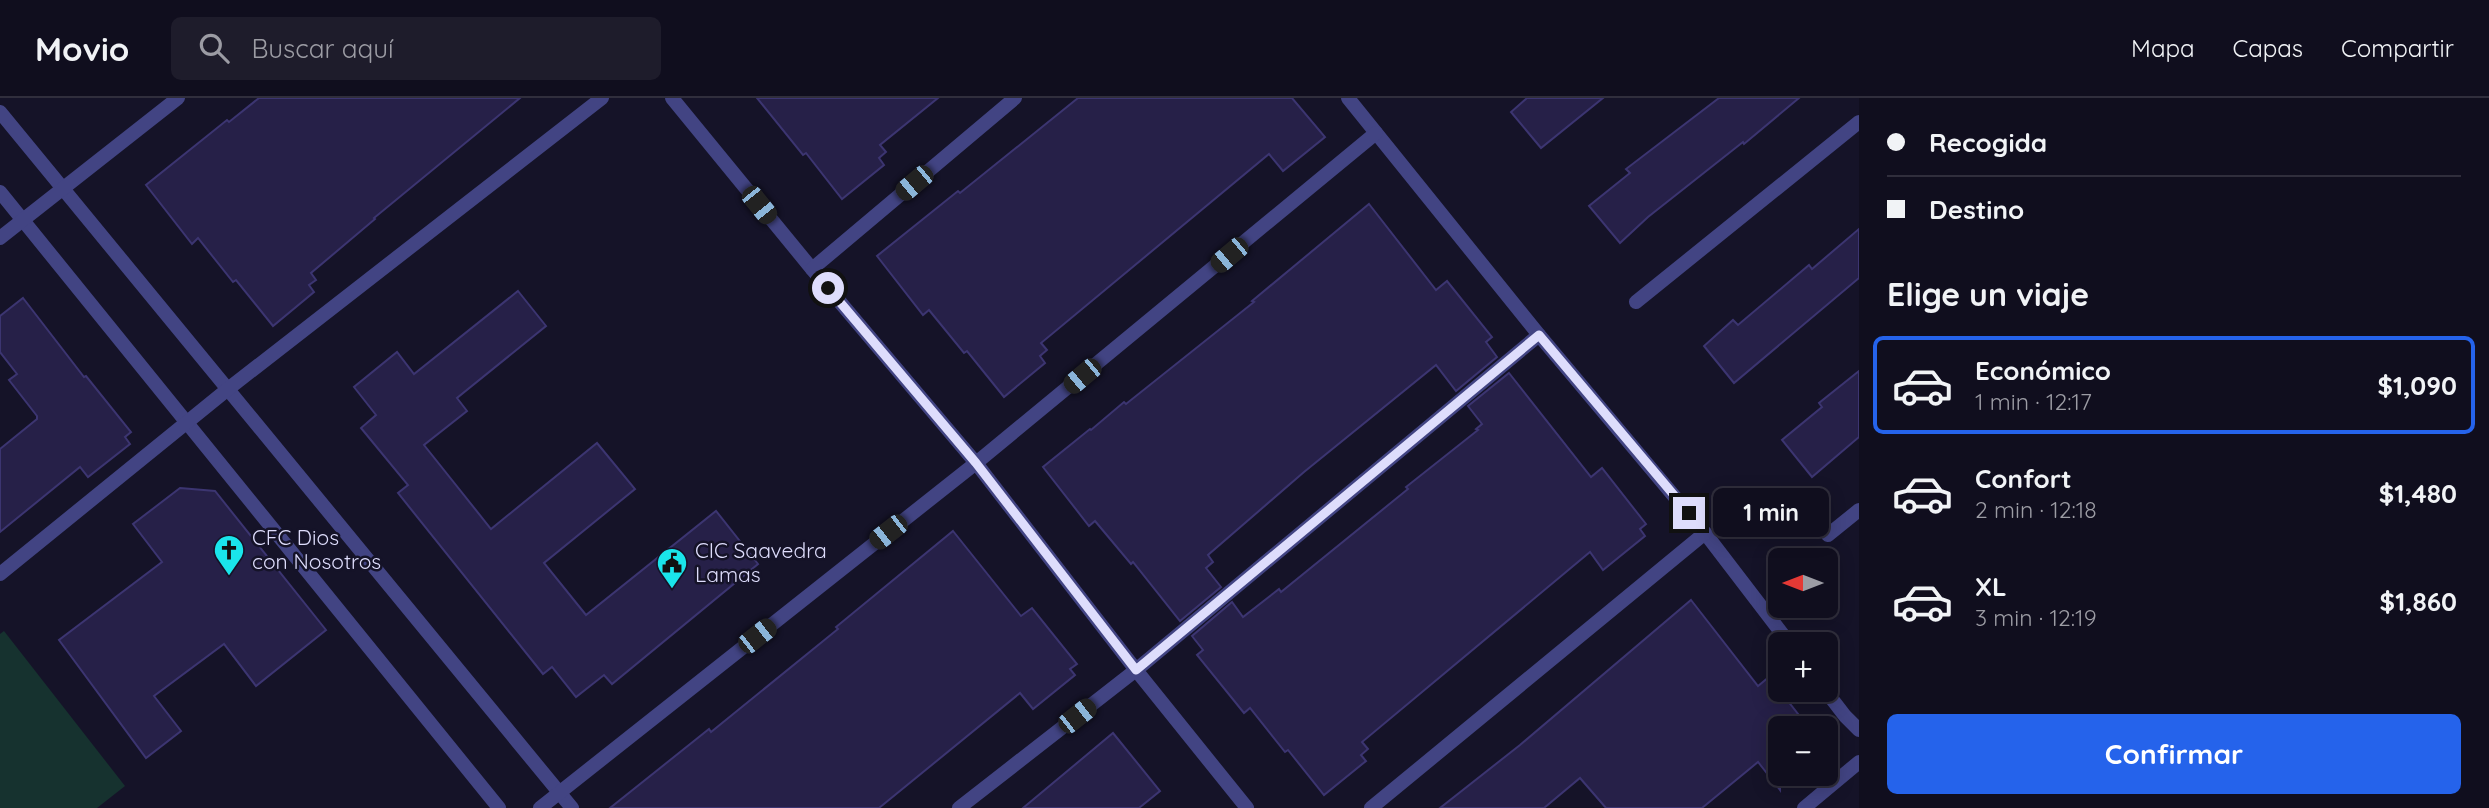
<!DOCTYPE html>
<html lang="es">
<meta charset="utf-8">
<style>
:root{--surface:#100e1e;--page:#1e1c2b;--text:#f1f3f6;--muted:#9c9ca4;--line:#302e3c;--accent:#2563eb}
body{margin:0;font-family:Quicksand,sans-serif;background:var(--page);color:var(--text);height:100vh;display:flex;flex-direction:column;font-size:26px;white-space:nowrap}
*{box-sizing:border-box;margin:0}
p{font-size:23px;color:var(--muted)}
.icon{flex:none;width:38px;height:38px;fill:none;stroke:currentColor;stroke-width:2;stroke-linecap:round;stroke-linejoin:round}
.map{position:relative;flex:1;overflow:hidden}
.side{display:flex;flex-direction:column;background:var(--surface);width:630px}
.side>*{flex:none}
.top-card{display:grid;align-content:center;height:154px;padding:0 28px;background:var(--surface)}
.needle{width:46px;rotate:270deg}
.buttons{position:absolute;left:1768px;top:450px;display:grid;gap:14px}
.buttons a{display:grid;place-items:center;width:70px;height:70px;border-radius:10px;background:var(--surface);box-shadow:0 4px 18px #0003,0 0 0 2px var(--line);font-size:35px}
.end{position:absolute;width:32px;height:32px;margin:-16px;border:9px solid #deddfc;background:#111;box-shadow:0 0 0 4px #111}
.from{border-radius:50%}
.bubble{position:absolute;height:49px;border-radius:10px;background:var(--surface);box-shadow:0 4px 18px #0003,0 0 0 2px var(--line);font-size:23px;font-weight:800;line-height:49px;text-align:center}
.car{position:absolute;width:21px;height:42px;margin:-21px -10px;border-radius:9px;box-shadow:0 0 5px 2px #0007;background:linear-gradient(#222 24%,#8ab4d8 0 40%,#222 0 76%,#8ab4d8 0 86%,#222 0)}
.top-card b{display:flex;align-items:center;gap:24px;height:66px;font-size:26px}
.top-card b+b{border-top:2px solid var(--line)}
.top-card i{width:18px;height:18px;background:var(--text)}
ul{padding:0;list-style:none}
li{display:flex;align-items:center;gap:21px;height:98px;margin:0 14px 10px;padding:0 14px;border:4px solid transparent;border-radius:10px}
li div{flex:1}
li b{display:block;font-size:26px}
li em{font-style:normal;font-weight:800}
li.selected{border-color:var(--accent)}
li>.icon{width:63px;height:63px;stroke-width:1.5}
h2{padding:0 28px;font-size:32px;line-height:84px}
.action{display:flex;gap:14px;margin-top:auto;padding:14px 28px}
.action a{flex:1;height:80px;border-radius:10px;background:var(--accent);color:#fff;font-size:28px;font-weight:800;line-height:80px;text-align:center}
header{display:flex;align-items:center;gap:42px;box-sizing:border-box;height:98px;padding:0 35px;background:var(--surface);border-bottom:2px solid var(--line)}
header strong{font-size:33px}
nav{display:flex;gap:38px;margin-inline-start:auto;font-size:24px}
.search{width:490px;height:63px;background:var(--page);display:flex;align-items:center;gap:18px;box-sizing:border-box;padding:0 24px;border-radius:10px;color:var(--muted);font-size:26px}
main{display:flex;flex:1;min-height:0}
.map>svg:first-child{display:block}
.green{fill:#16322f}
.building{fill:#262048;stroke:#3c3571;stroke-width:2}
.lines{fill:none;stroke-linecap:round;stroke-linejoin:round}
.street{stroke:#424483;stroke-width:14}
.route{stroke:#deddfc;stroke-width:9}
.labels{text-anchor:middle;stroke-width:5;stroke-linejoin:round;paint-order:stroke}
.poi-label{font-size:21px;fill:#deddfc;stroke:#151328;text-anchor:start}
</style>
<header>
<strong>Movio</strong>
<div class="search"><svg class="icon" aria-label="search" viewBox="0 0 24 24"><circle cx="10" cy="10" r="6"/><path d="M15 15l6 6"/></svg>Buscar aquí</div>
<nav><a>Mapa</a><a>Capas</a><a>Compartir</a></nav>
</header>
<main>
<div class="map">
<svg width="1859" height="710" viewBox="0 0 1859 710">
<rect width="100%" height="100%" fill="#151328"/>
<polygon class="green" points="4,533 125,688 97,710 0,710 0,536"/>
<g class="building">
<polygon points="259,0 520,0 374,120 375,121 311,175 316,182 309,187 314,194 273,228 236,182 233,184 198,140 192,146 146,87 227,22 229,24"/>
<polygon points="757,0 938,0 880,47 886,54 879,60 884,67 842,101 806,55 803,57"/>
<polygon points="1078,0 1292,0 1325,39 1283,73 1269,56 1041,245 1047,252 1040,258 1045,265 1004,299 967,253 964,255 929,212 923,217 877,158 958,93 960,95"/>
<polygon points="1527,0 1603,0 1541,50 1511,14"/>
<polygon points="1719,0 1799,0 1744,46 1743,44 1648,119 1620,145 1589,108 1630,75 1626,71"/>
<polygon points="1369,106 1436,192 1447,183 1492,239 1486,244 1497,259 1456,293 1436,267 1304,374 1208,457 1213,464 1206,470 1221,489 1180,523 1133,464 1131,466 1095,423 1089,428 1043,369 1090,331 1091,332 1124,304 1126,306 1254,204 1252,203"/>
<polygon points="1859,131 1859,180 1734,285 1704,248 1733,222 1738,227 1809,167 1812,171"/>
<polygon points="518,193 546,228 457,300 467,313 424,347 491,431 597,345 635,391 544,465 586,517 716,413 758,466 612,586 604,577 576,599 552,569 543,576 398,395 408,387 361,330 376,317 354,289 397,254 414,276"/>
<polygon points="23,200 84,279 86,278 131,334 125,339 130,346 88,379 80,369 0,434 0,351 37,321 37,318 9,282 17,276 0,254 0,218"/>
<polygon points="1859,273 1859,339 1812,379 1782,342 1822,309 1819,305"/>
<polygon points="1509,275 1591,379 1602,370 1646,426 1640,431 1645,438 1603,472 1590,454 1362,644 1368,651 1361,657 1366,663 1324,697 1288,652 1285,654 1250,610 1244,615 1197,557 1203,552 1192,538 1232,504 1243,519 1279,491 1281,494 1408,391 1406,389 1478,332 1476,331 1482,326 1468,308"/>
<polygon points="180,390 215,393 326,532 256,588 224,546 154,598 181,633 146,660 59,542 162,464 133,426"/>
<polygon points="953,433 1021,518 1032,510 1077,566 1070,571 1075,577 1033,611 1020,595 879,710 610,710 709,631 711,634 838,531 836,529"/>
<polygon points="1691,502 1758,588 1769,579 1809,630 1780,630 1780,692 1758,664 1702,710 1606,710 1580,680 1544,710 1440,710 1520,647"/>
<polygon points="1113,635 1160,693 1139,710 1023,710"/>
</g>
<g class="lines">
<g class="street">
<polyline points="672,0 812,171 976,365 1136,572 1247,710"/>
<polyline points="1348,0 1539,237 1705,435 1790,546"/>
<polyline points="0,14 572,710"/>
<polyline points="0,94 499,710"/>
<polyline points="0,140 178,0"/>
<polyline points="812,171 1015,0"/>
<polyline points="1636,204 1859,24"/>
<polyline points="1828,437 1859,412"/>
<polyline points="0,476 228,291 602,0"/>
<polyline points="1825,592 1845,618 1859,632"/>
<polyline points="540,710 976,365 1376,35"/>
<polyline points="959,710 1136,572 1539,237"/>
<polyline points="1371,710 1705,435"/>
<polyline points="1804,710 1859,664"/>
</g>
</g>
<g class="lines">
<polyline class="route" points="828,190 976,365 1136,572 1539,237 1689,415"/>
</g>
<defs>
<g id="church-pin" transform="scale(1.575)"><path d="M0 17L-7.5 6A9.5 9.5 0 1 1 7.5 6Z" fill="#1ae5eb" stroke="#151328"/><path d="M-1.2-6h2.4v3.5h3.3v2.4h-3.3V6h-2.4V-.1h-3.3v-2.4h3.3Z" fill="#111"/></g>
<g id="civic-pin" transform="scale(1.575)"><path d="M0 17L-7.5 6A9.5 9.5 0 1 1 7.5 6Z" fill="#1ae5eb" stroke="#151328"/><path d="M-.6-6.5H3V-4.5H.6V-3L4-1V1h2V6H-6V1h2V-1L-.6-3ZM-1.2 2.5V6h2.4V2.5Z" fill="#111"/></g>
</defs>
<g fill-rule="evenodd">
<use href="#church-pin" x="229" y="452"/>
<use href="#civic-pin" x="672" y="465"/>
</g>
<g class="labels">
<g class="poi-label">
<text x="252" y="447">CFC Dios<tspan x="252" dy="24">con Nosotros</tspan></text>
<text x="695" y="460">CIC Saavedra<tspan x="695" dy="24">Lamas</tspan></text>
</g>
</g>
</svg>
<div class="buttons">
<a><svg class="needle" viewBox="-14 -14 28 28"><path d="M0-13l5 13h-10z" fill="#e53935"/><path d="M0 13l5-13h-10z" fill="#9c9ca4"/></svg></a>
<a>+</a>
<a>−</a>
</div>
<i class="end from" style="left:828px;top:190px"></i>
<i class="end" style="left:1689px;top:415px"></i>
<div class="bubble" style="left:1713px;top:390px;width:116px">1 min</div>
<i class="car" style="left:914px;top:85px;rotate:230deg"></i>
<i class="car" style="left:759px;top:107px;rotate:141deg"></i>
<i class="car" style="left:1229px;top:157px;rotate:230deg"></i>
<i class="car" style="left:1082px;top:278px;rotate:230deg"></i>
<i class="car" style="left:888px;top:434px;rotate:232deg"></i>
<i class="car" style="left:757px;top:538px;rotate:52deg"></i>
<i class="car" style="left:1077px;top:618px;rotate:52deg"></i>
</div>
<section class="side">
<div class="top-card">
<b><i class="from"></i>Recogida</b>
<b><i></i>Destino</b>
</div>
<h2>Elige un viaje</h2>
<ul>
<li class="selected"><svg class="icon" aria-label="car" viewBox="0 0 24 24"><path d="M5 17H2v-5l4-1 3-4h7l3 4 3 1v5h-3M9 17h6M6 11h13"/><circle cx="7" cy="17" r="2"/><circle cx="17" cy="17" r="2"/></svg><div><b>Económico</b><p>1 min · 12:17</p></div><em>$1,090</em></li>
<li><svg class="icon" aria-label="car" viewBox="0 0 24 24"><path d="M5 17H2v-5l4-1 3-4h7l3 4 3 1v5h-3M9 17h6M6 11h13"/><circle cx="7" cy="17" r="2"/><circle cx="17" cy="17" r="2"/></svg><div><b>Confort</b><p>2 min · 12:18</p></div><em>$1,480</em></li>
<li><svg class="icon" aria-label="car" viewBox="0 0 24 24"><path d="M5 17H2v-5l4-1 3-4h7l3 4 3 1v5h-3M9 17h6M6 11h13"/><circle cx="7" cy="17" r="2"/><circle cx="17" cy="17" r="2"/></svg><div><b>XL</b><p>3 min · 12:19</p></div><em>$1,860</em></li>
</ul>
<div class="action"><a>Confirmar</a></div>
</section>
</main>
